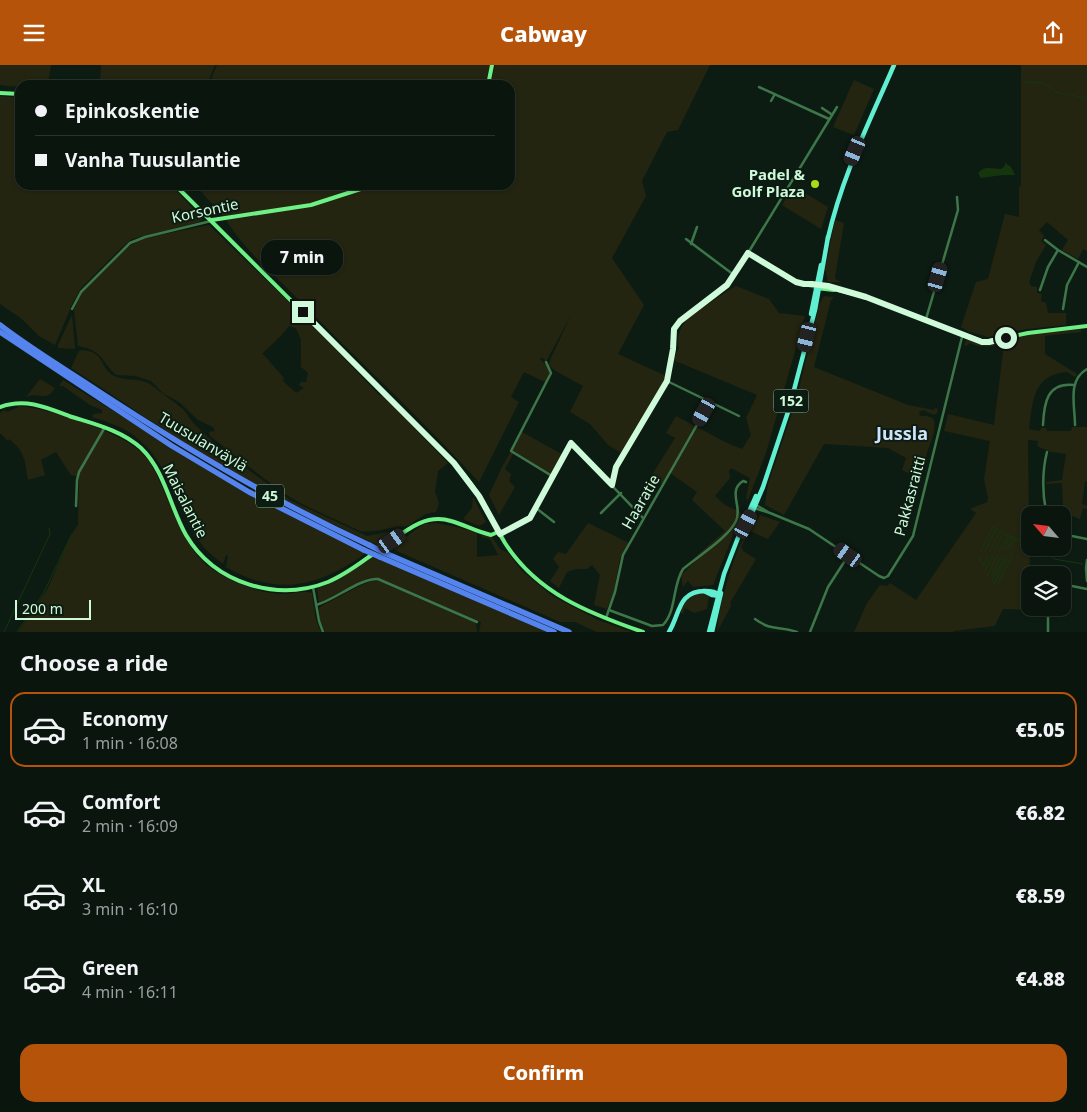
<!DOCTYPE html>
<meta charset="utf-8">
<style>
:root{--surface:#0a150e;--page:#18221c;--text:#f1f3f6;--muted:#999f9e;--line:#2a342e;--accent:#b45309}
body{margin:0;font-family:"Noto Sans",sans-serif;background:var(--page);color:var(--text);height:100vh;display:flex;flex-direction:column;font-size:19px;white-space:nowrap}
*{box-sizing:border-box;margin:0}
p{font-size:16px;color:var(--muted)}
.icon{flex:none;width:28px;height:28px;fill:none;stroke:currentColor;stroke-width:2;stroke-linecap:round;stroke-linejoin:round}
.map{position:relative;height:567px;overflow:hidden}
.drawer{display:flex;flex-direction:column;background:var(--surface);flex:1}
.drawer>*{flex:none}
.top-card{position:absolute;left:15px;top:15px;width:500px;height:110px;border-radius:15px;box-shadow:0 1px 4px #0004,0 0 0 1px var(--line);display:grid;align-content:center;height:110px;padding:0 20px;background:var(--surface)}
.needle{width:32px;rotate:298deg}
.controls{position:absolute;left:1021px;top:441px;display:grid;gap:10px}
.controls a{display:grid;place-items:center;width:50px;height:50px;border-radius:10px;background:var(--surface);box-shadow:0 1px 4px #0004,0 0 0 1px var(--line);font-size:25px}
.scale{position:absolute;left:15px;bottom:12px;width:76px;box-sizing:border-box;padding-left:5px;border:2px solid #cefada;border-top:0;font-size:14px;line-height:18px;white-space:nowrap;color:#cefada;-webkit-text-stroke:4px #0d1c12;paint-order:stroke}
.end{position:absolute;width:22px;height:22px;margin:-11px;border:6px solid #cefada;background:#111;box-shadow:0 0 0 2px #111}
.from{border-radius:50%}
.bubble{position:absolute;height:35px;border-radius:15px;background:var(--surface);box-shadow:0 1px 4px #0004,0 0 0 1px var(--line);font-size:16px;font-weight:800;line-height:35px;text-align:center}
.car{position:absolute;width:15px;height:30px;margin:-15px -8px;border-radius:6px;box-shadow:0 0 4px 1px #0007;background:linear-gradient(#222 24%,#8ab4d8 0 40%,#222 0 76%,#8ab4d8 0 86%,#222 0)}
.top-card b{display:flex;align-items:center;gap:18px;height:48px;font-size:19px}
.top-card b+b{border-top:1px solid var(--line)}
.top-card i{width:12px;height:12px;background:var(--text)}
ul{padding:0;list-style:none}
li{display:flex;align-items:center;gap:15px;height:75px;margin:0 10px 8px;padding:0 10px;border:2px solid transparent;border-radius:15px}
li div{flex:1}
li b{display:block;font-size:19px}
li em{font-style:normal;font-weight:800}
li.selected{border-color:var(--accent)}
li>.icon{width:45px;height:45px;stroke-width:1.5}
h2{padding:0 20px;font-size:22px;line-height:60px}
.action{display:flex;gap:10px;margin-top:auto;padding:10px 20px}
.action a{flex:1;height:58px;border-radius:15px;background:var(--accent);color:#fff;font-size:20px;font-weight:800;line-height:58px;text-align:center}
header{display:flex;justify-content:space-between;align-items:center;height:65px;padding:0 20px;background:var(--accent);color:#fff;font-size:22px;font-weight:800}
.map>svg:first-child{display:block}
.green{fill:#232511;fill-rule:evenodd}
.water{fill:#15360d}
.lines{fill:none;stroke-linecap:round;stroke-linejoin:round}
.stream{stroke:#15360d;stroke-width:1}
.street{stroke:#3d7749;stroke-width:2.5}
.secondary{stroke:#6ef087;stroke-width:4}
.primary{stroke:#60efd1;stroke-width:4.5}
.highway{stroke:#5584ee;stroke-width:5.5}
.highway-bridge{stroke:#5584ee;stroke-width:5.5}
.route{stroke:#cefada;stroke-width:6}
.poi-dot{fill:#a8dd16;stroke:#0d1c12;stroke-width:2}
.labels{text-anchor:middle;stroke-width:4;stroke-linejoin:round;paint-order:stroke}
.shield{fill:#0d1c12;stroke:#94b79e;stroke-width:1}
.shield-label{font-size:14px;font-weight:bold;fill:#cefada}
.poi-label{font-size:15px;font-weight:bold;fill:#cefada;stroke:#0d1c12;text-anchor:end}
.street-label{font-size:15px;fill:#cefada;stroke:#0d1c12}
.quarter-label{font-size:18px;font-weight:bold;fill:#cfe3fa;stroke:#0d1c12}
</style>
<header><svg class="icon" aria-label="menu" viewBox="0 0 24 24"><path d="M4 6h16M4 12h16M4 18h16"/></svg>Cabway<svg class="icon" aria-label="share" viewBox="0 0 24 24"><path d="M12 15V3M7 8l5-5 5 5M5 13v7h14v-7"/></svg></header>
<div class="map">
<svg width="1087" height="567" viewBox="0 0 1087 567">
<rect width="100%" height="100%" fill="#0d1c12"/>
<g class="green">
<polygon points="0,0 51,0 48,19 51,20 20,20 20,22 0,20"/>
<polygon points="101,0 215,0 207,20 100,20"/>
<polygon points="217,0 490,0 485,20 209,20"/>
<path d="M495 0H710L678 65 667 67 642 116 646 131 612 193 644 240 618 289 664 310 666 313 623 389 608 380 590 359 570 347 583 321 554 305 549 300 551 293 571 250 548 293 546 296 542 292 540 294 549 303V309L545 317 524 307 511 332 519 337 479 417C422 354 360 297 300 236 276 211 244 185 226 155L235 152 335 134 377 120H510V20H490Z"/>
<polygon points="1021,0 1087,0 1087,186 1083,184 1078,194 1062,185 1068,175 1047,157 1039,165 1044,171 1041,176 1046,180 1036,197 1029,217 1031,221 1037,222 1037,228 1042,229 1041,236 1046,238 1048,248 1066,248 1066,260 1026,264 988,272 968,266 961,262 976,217 988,214 1005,149 1019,152 1019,122 1021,121"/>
<polygon points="854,15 874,24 854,70 833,62"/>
<polygon points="0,31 20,33 20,120 171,120 203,154 199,157 139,172 132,174 122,182 81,223 73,237 55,280 39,271 22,254 0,239"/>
<polygon points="195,120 370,120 311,139 223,151"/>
<polygon points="793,121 828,142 821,164 782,140"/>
<polygon points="835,155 844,158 835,212 836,215 842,217 828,217 825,204"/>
<path d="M209 160 292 240 298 249 318 266 379 330 383 331 448 398 438 406 435 427 439 438 436 447C421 448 419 455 407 461 404 462 399 461 395 462 383 464 372 468 360 466L302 439 283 428 224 382 210 371 209 367 215 366 213 362 198 355 179 337 164 329 151 316 136 311 116 310C100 295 104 286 78 281L74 245 76 239 81 229 125 184 141 174ZM289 261 296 263 301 275V302L308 308 306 317H301L299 320 304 323 296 328 283 316 284 313 264 290 262 289C271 280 281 272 289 261Z"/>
<path d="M736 221 769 234 779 248 805 251 766 388 748 435 746 433 750 413 731 403 729 406 730 413 715 431 725 440 742 448 713 520 693 522 688 516 683 522 681 510 696 496 694 493 725 466 692 435 697 427 670 408 663 420 652 410 675 373 666 368 676 351 727 378 742 384 751 370 746 353 757 330 673 295 679 283C676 274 680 263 686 256 693 249 727 226 736 221Z"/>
<path d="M824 231 834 232 831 235 814 302 908 340 934 345 935 343 938 344 937 348 934 350 923 345 919 347 920 351H926L933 353C938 364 929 380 926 391 923 399 924 406 921 414L902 405 906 393 888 383 824 379 784 450 765 440 768 419 796 336 819 240Z"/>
<polygon points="72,250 75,284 58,283 58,280"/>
<path d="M1081 264V267L1045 271V289L1077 309 1075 312 1067 307C1032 310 1033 337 1029 364L1040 366 1041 363H1046L1047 366H1071L1072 362H1087V417L1085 416 1082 439 1087 441V444L1083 443 1080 454 1072 451 1063 444 1062 418 1046 419 1047 417 1062 415 1066 389 1051 387 1037 381 1038 376 1028 375 1029 475 1030 476 1029 545 1003 544 995 561 954 566 953 567H854L867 538 880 520 887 521 890 518 916 535 976 448 970 444 987 437 988 433 984 414 990 376 944 366 948 349 994 360 1004 279C991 281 983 284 970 278L966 281 964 280 967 274 978 279H987L1028 269Z"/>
<path d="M82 285C104 287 99 299 111 309 122 317 138 312 150 319L183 344 194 359 225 388 290 435 367 471 399 465 377 480C317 452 258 422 201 388 158 362 117 332 74 305L71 303 79 286Z"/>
<path d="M40 314 55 323C46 338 39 326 26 332Z"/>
<path d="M63 315 243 426 366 488C318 522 278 532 226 502L228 491 226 490 223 499C211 490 199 479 192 465 174 433 167 397 137 373 125 362 107 357 92 352L93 349 102 348V345L90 340 63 321H59Z"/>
<path d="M20 341C46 343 112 365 133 381 141 386 149 394 153 403 172 438 181 486 218 508 238 519 259 528 282 529 292 529 303 525 312 528L316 555 321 567H18L47 525 73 467 78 460 79 412 71 410 56 387 41 395 45 410 28 415C25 396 25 386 9 374L8 376 0 368V348L4 345 8 347Z"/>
<polygon points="522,367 565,391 553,412 513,389 505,404 511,409 509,416 515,422 499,450 489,430 502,402"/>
<polygon points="473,432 486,457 479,461 463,454 472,443"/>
<path d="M760 450 780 457 768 474 750 466 741 482 743 486 756 494 730 538 731 541 717 567C719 541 733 487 748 466 751 460 757 456 760 450Z"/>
<polygon points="436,458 461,463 477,468 477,492 498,490 490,474 482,472 482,470 492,472 501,485 507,487 521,505 551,530 598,555 632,567 597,567 575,557 560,557 390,483 424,459"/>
<polygon points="588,458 629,478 620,494 614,526 607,544 594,540 600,510 592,500 587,504 577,504 567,507 559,523 550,516 559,502 553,494 558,487 566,489"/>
<polygon points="372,491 548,567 479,567 481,557 380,514 370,513 319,538 317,523 327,520 343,512"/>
<path d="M377 515 476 558 477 567H325L320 555 319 543C323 539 328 538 333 535 348 528 361 518 377 515Z"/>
<path d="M702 528 709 531 707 544 694 548 685 543 683 549 680 547C685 535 688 529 702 528Z"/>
</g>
<path class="water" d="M1005 98 1011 102 1015 110H1002L981 113 978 108C985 100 992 104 1001 104L1005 101Z"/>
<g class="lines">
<g class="stream">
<polyline points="1024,17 1043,18 1059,28 1087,33"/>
<polyline points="1040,482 1045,484 1054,494 1083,499"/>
<polyline points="1010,484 1015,475 1013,473"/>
<polyline points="1007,485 1013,473"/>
<polyline points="981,486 993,462 1014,473 1030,479"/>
<polyline points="985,486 996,464"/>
<polyline points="990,486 1000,467"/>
<polyline points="994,486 1003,469"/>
<polyline points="999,486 1008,470"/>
<polyline points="1003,486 1010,471"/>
<polyline points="979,491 983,501 988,492"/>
<polyline points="984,507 993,490"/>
<polyline points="987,511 998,490"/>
<polyline points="990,513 1002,490"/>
<polyline points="992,516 1006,490"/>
<polyline points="994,519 1009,489"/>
<polyline points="997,521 1013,490"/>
<polyline points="4,567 50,469 49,463"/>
<polyline points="17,567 43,529 72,469"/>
</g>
<g class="street">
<polyline points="759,22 829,54"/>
<polyline points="771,36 775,29"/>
<polyline points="822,43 831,49"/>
<polyline points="686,174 734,210"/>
<polyline points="1045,175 1058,185 1087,202"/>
<polyline points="691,179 697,162"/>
<polyline points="748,188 837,42"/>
<polyline points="806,219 817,219"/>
<polyline points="1040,225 1048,202 1058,185"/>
<polyline points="72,244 81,227 130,178 145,172 211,156"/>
<polyline points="1063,244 1067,220 1079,197"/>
<polyline points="926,254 958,145 957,132"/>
<polyline points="546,297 551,308 511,386 552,411"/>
<polyline points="667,316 739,351"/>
<path d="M1043 360C1044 338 1047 317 1074 320"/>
<path d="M1075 360C1075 341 1067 315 1087 304"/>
<polyline points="612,420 616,401 667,316 673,284 674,264 680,256 727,220 748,188 796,217 816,223"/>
<polyline points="756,440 768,447"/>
<polyline points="76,441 77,415 79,407 105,362"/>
<polyline points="536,443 554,457"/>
<polyline points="754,443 770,448 809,464 879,511 884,513 888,511 913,471 963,268"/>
<polyline points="601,448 621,428"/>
<path d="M1047 450C1042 431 1042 406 1047 387"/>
<polyline points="500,469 530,453 571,378 643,453"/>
<polyline points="1062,469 1087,474"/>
<polyline points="1087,495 1086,503 1087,516"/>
<polyline points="1028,505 1045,510"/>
<polyline points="1062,519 1087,524"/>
<polyline points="313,522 319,556 323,567"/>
<path d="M316 540C335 535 360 513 378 514L477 557"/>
<polyline points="1048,542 1048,567"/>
<path d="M609 545 652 561 663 560C677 545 672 521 683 504 697 492 729 472 736 456 743 443 727 426 743 416L746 417"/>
<polyline points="606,553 615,527 623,490 710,337"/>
<path d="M755 554C773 567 777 560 797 567"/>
<polyline points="810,567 828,522 848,491"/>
</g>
<g class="secondary">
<polyline points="488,20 492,0"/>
<polyline points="0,28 20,29"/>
<path d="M175 120 454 398C468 413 479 429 489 448 494 458 499 468 505 478 537 528 588 548 643 567"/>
<polyline points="212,155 311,140 373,120"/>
<polyline points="818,220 866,232 984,277 1028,268 1087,261"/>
<polyline points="816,223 834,225"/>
<path d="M0 342C25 333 46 342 69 351 94 359 121 365 141 383 165 406 170 442 186 470 215 519 277 537 328 517 345 510 359 499 373 489"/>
<path d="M379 485C401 470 423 447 451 456 465 460 477 467 491 470L498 467"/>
</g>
<g class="primary">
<path d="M828 173C842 111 869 58 894 0"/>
<polyline points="811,249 821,200"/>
<polyline points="748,449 756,431"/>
<polyline points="741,467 752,448 763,422 789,344 815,245 828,172"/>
<polyline points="704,526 712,530 720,531"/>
<path d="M669 567C680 549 678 526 705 526 711 526 716 527 720 530"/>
<polyline points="709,567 724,509 741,465"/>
<polyline points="712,567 721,528"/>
</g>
<g class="highway">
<path d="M0 260C31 284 65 304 98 326 187 384 272 435 369 480"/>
<polyline points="0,267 172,381 249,427 364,485"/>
<polyline points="385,488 569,567"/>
<polyline points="380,492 554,567"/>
</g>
<g class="highway-bridge">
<polyline points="369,480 385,488"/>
<polyline points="364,485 380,492"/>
</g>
</g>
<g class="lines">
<polyline class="route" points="303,247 454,398 479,431 500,469 530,453 571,378 612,420 616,402 667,316 673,284 674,264 680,256 727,220 748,188 796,217 804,219 812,219 828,221 866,232 982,277 989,277 1006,273"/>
</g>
<circle class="poi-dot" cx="815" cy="119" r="5"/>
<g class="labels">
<g class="shield">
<rect x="773.5" y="324.5" width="35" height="23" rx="4"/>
<rect x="256" y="419.5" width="28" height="23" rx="4"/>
</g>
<g class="shield-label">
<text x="791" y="341">152</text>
<text x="270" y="436">45</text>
</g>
<g class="poi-label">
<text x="805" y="115">Padel &amp;<tspan x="805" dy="17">Golf Plaza</tspan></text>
</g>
<g class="street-label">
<text transform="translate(205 146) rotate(-12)" y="5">Korsontie</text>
<text transform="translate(203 377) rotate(31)" y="5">Tuusulanväylä</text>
<text transform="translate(910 431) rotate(-75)" y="5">Pakkasraitti</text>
<text transform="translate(185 436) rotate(63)" y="5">Maisalantie</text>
<text transform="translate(641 437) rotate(-60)" y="5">Haaratie</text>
</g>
<g class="quarter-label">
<text x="902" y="375">Jussla</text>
</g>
</g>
</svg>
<div class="controls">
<a><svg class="needle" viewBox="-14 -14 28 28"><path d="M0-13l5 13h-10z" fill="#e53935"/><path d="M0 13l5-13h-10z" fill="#999f9e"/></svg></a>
<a><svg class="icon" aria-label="layers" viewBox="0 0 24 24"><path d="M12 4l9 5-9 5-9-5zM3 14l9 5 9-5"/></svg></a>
</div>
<div class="scale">200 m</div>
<i class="end from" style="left:1006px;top:273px"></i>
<i class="end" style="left:303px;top:247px"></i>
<div class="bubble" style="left:261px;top:175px;width:82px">7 min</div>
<i class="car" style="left:855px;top:86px;rotate:203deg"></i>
<i class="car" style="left:938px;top:212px;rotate:16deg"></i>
<i class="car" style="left:807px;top:272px;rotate:194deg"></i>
<i class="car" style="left:704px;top:347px;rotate:209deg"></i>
<i class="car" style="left:746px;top:459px;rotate:28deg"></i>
<i class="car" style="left:392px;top:476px;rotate:55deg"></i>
<i class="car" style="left:848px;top:490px;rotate:305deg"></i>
<div class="top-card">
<b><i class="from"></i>Epinkoskentie</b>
<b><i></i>Vanha Tuusulantie</b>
</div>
</div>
<section class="drawer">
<h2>Choose a ride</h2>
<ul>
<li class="selected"><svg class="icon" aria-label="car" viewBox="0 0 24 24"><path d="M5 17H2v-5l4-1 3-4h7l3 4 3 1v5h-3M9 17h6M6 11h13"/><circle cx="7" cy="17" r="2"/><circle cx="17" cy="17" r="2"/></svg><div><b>Economy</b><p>1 min · 16:08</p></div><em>€5.05</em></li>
<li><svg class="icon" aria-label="car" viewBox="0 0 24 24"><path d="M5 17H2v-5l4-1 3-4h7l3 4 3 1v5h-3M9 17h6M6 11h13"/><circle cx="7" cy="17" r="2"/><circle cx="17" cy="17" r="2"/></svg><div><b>Comfort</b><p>2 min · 16:09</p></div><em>€6.82</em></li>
<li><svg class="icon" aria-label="car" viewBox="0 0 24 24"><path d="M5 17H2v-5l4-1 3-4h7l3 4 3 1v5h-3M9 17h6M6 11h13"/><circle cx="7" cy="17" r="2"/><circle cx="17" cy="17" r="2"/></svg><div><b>XL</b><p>3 min · 16:10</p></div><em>€8.59</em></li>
<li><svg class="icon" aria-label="car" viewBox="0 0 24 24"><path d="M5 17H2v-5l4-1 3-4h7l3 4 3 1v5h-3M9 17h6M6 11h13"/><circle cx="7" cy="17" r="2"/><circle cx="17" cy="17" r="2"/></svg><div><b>Green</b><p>4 min · 16:11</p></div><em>€4.88</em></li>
</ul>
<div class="action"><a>Confirm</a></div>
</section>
